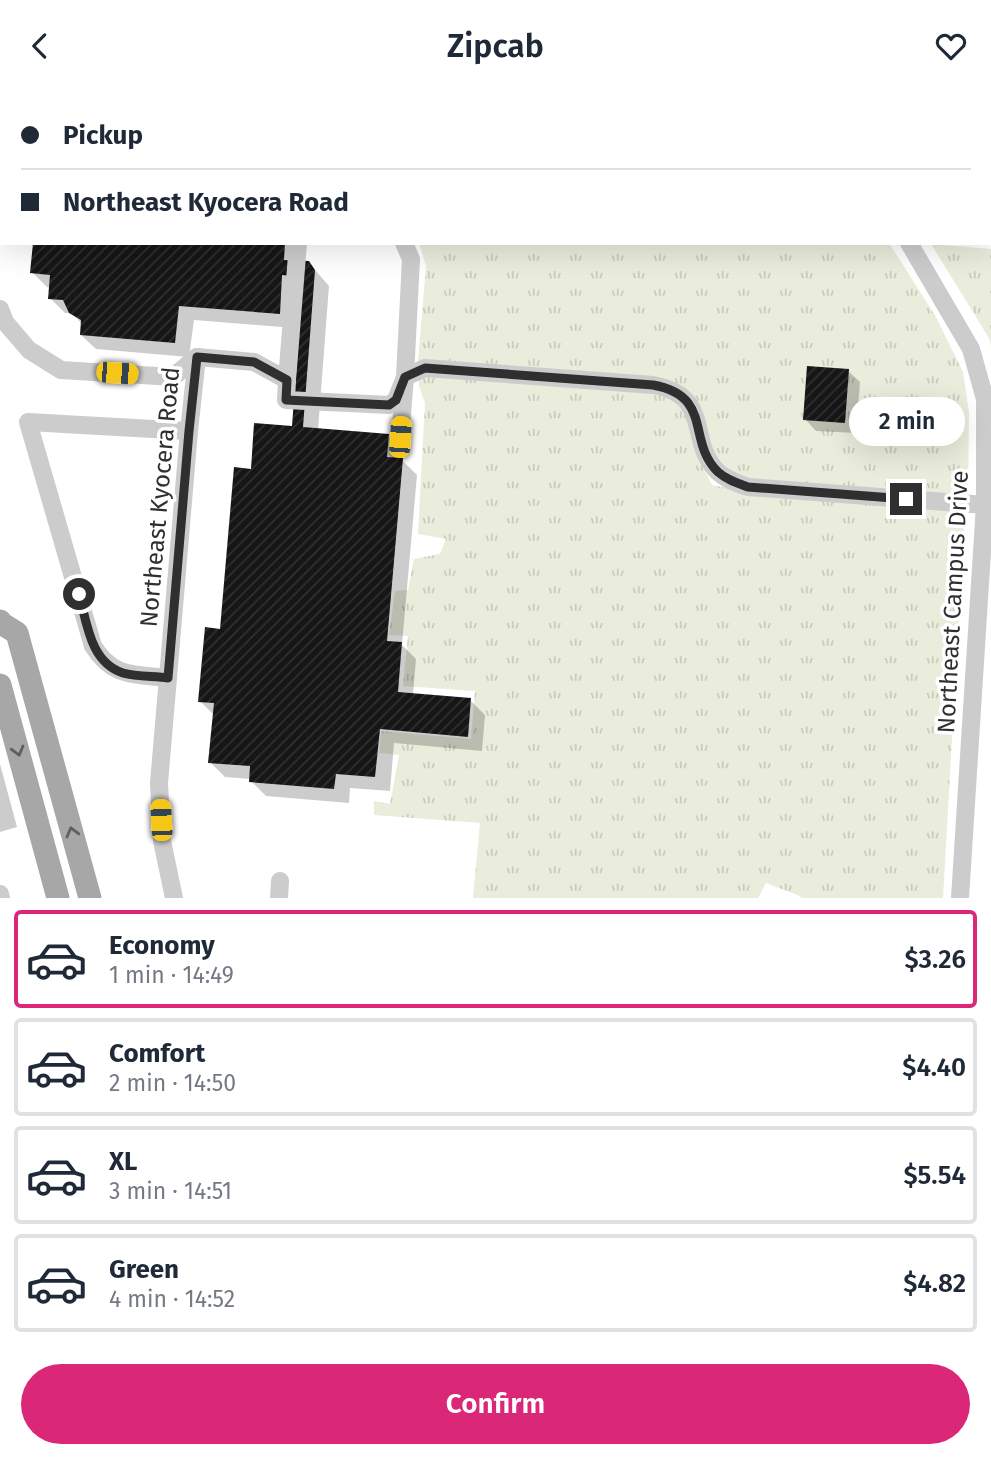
<!DOCTYPE html>
<meta charset="utf-8">
<style>
:root{--surface:#fff;--page:#f2f2f3;--text:#1f2937;--muted:#747a83;--line:#e0e1e3;--accent:#db2777}
body{margin:0;font-family:"Fira Sans",sans-serif;background:var(--page);color:var(--text);height:100vh;display:flex;flex-direction:column;font-size:26px;white-space:nowrap}
*{box-sizing:border-box;margin:0}
p{font-size:23px;color:var(--muted)}
.icon{flex:none;width:38px;height:38px;fill:none;stroke:currentColor;stroke-width:2;stroke-linecap:round;stroke-linejoin:round}
.map{position:relative;height:807px;overflow:hidden}
.side{display:flex;flex-direction:column;background:var(--surface);flex:1}
.side>*{flex:none}
.hud{position:absolute;left:0px;top:0px;width:992px;height:154px;box-shadow:0 7px 28px #0002;display:grid;align-content:center;height:154px;padding:0 21px;background:var(--surface)}
.end{position:absolute;width:32px;height:32px;margin:-16px;border:9px solid #2f2f2f;background:#fff;box-shadow:0 0 0 4px #fff}
.from{border-radius:50%}
.bubble{position:absolute;height:49px;border-radius:24px;background:var(--surface);box-shadow:0 7px 28px #0002;font-size:23px;font-weight:600;line-height:49px;text-align:center}
.car{position:absolute;width:21px;height:42px;margin:-21px -10px;border-radius:9px;box-shadow:0 0 5px 2px #0007;background:linear-gradient(#f5c518 24%,#345 0 40%,#f5c518 0 76%,#345 0 86%,#f5c518 0)}
.hud b{display:flex;align-items:center;gap:24px;height:66px;font-size:26px}
.hud b+b{border-top:2px solid var(--line)}
.hud i{width:18px;height:18px;background:var(--text)}
ul{padding:12px 0 0;list-style:none}
li{display:flex;align-items:center;gap:21px;height:98px;margin:0 14px 10px;padding:0 7px;border:4px solid var(--line);border-radius:7px}
li div{flex:1}
li b{display:block;font-size:26px}
li em{font-style:normal;font-weight:600}
li.current{border-color:var(--accent)}
li>.icon{width:63px;height:63px;stroke-width:1.5}
.button{display:flex;gap:14px;margin-top:auto;padding:14px 21px}
.button a{flex:1;height:80px;border-radius:42px;background:var(--accent);color:#fff;font-size:28px;font-weight:600;line-height:80px;text-align:center}
header{display:flex;justify-content:space-between;align-items:center;height:91px;padding:0 21px;background:var(--surface);font-size:32px;font-weight:600}
.map>svg:first-child{display:block}
.grass{fill:url(#grass-tufts)}
.shadow{fill:#0003}
.building{fill:url(#building-hatch)}
.lines{fill:none;stroke-linecap:round;stroke-linejoin:round}
.minor{stroke:#ccc;stroke-width:18}
.major{stroke:#a7a7a7;stroke-width:23}
.oneway{stroke:#5f5f5f}
.route{stroke:#2f2f2f;stroke-width:9}
.labels{text-anchor:middle;stroke-width:7;stroke-linejoin:round;paint-order:stroke}
.street-label{font-size:24px;fill:#2f2f2f;stroke:#fff}
</style>
<header><svg class="icon" aria-label="back" viewBox="0 0 24 24"><path d="M15 5l-7 7 7 7"/></svg>Zipcab<svg class="icon" aria-label="heart" viewBox="0 0 24 24"><path d="M12 20l-8-8c-3-5 5-10 8-4 3-6 11-1 8 4z"/></svg></header>
<div class="map">
<svg width="991" height="807" viewBox="0 0 991 807">
<defs>
<pattern id="grass-tufts" width="24" height="20" patternUnits="userSpaceOnUse" patternTransform="scale(1.75)"><rect width="24" height="20" fill="#eaecdc"/><path d="M3 7l-1-3M5 7V3M7 7l1-3M15 17l-1-3M17 17v-4M19 17l1-3" fill="none" stroke="#c9cbbd"/></pattern>
<pattern id="building-hatch" width="6" height="6" patternUnits="userSpaceOnUse" patternTransform="scale(1.75)"><rect width="6" height="6" fill="#161616"/><path d="M-1 1l2-2M0 6l6-6M5 7l2-2" fill="none" stroke="#303030"/></pattern>
</defs>
<rect width="100%" height="100%" fill="#fff"/>
<g class="grass">
<rect x="359" y="0" width="474" height="2"/>
<polygon points="419,152 889,152 936,226 963,281 969,321 968,407 754,391 734,385 715,368 699,314 681,295 670,291 437,273 418,270 426,175"/>
<polygon points="931,153 991,158 991,255 989,247"/>
<polygon points="419,285 657,302 679,312 690,323 701,372 712,394 771,406 965,416 943,807 801,807 800,805 766,792 758,807 473,807 480,732 374,724 374,710 390,713 399,664 379,662 381,640 471,648 475,600 403,595 408,545 389,544 395,500 408,499 414,468 440,463 446,448 418,443 425,312 419,295"/>
</g>
<g class="shadow">
<polygon points="81,0 146,0 148,2 81,2"/>
<polygon points="34,152 300,152 299,171 309,172 329,195 318,339 388,345 403,360 402,369 417,384 402,554 416,568 413,604 470,609 485,624 482,660 394,652 390,700 350,697 349,712 266,705 251,690 251,688 225,686 210,671 214,624 200,610 222,539 252,379 293,337 294,237 194,229 189,266 96,258 81,244 82,233 72,222 65,222 50,207 51,197 47,196 32,181"/>
<polygon points="848,280 860,291 856,342 816,340 805,328"/>
<polygon points="0,673 17,736 0,741"/>
</g>
<g class="building">
<polygon points="33,152 285,152 284,169 309,170 315,179 303,336 389,343 387,366 403,367 387,550 402,551 398,601 471,607 468,646 380,638 375,686 336,683 334,698 249,691 250,675 208,672 214,612 198,611 205,536 220,538 234,376 251,378 254,332 292,335 303,190 301,186 282,184 280,223 179,215 175,252 80,244 81,229 69,222 63,209 48,208 50,184 30,182"/>
<polygon points="807,275 849,278 845,332 803,329"/>
</g>
<g class="lines">
<g class="minor">
<polyline points="5,0 5,2"/>
<polyline points="848,0 848,2"/>
<polyline points="195,2 195,0"/>
<polyline points="342,2 343,0"/>
<polyline points="0,125 2,116"/>
<polyline points="909,152 971,258 985,308 985,414 960,807"/>
<polyline points="0,218 5,231 29,259 61,279 173,286 197,266"/>
<path d="M197 266 254 271 287 289 286 309 389 314 396 309 405 286 425 277 653 294C714 305 686 350 718 381 727 389 737 392 748 396L985 414"/>
<polyline points="287,289 298,152"/>
<polyline points="400,347 405,286 411,168 404,152"/>
<path d="M168 587C134 583 113 587 93 555L28 331 189 340"/>
<polyline points="0,803 1,807"/>
<polyline points="174,807 162,750 159,692 189,340 197,266"/>
<polyline points="279,807 280,790"/>
</g>
<g class="major">
<polyline points="0,530 1,532 17,542 90,807"/>
<polyline points="0,594 58,807"/>
</g>
</g>
<defs><path id="oneway-chevron" d="M-2-3.5L2.5 0L-2 3.5" fill="none" stroke-width="1.6" stroke-linecap="round" stroke-linejoin="round" transform="scale(1.75)"/></defs>
<g class="oneway">
<use href="#oneway-chevron" transform="translate(18 660) rotate(75)"/>
<use href="#oneway-chevron" transform="translate(72 741) rotate(-105)"/>
</g>
<g class="lines">
<path class="route" d="M79 503C87 532 90 571 123 582 137 586 154 585 168 587L189 340 197 266 254 271 287 289 286 309 389 314 396 309 405 286 425 277 653 294C714 305 686 350 718 381 727 389 737 392 748 396L906 408"/>
</g>
<g class="labels">
<g class="street-label">
<text transform="translate(160 406) rotate(-85)" y="8">Northeast Kyocera Road</text>
<text transform="translate(953 511) rotate(-87)" y="8">Northeast Campus Drive</text>
</g>
</g>
</svg>
<i class="end from" style="left:79px;top:503px"></i>
<i class="end" style="left:906px;top:408px"></i>
<div class="bubble" style="left:849px;top:306px;width:116px">2 min</div>
<i class="car" style="left:117px;top:282px;rotate:94deg"></i>
<i class="car" style="left:400px;top:346px;rotate:4deg"></i>
<i class="car" style="left:161px;top:729px;rotate:357deg"></i>
<div class="hud">
<b><i class="from"></i>Pickup</b>
<b><i></i>Northeast Kyocera Road</b>
</div>
</div>
<section class="side">
<ul>
<li class="current"><svg class="icon" aria-label="car" viewBox="0 0 24 24"><path d="M5 17H2v-5l4-1 3-4h7l3 4 3 1v5h-3M9 17h6M6 11h13"/><circle cx="7" cy="17" r="2"/><circle cx="17" cy="17" r="2"/></svg><div><b>Economy</b><p>1 min · 14:49</p></div><em>$3.26</em></li>
<li><svg class="icon" aria-label="car" viewBox="0 0 24 24"><path d="M5 17H2v-5l4-1 3-4h7l3 4 3 1v5h-3M9 17h6M6 11h13"/><circle cx="7" cy="17" r="2"/><circle cx="17" cy="17" r="2"/></svg><div><b>Comfort</b><p>2 min · 14:50</p></div><em>$4.40</em></li>
<li><svg class="icon" aria-label="car" viewBox="0 0 24 24"><path d="M5 17H2v-5l4-1 3-4h7l3 4 3 1v5h-3M9 17h6M6 11h13"/><circle cx="7" cy="17" r="2"/><circle cx="17" cy="17" r="2"/></svg><div><b>XL</b><p>3 min · 14:51</p></div><em>$5.54</em></li>
<li><svg class="icon" aria-label="car" viewBox="0 0 24 24"><path d="M5 17H2v-5l4-1 3-4h7l3 4 3 1v5h-3M9 17h6M6 11h13"/><circle cx="7" cy="17" r="2"/><circle cx="17" cy="17" r="2"/></svg><div><b>Green</b><p>4 min · 14:52</p></div><em>$4.82</em></li>
</ul>
<div class="button"><a>Confirm</a></div>
</section>
